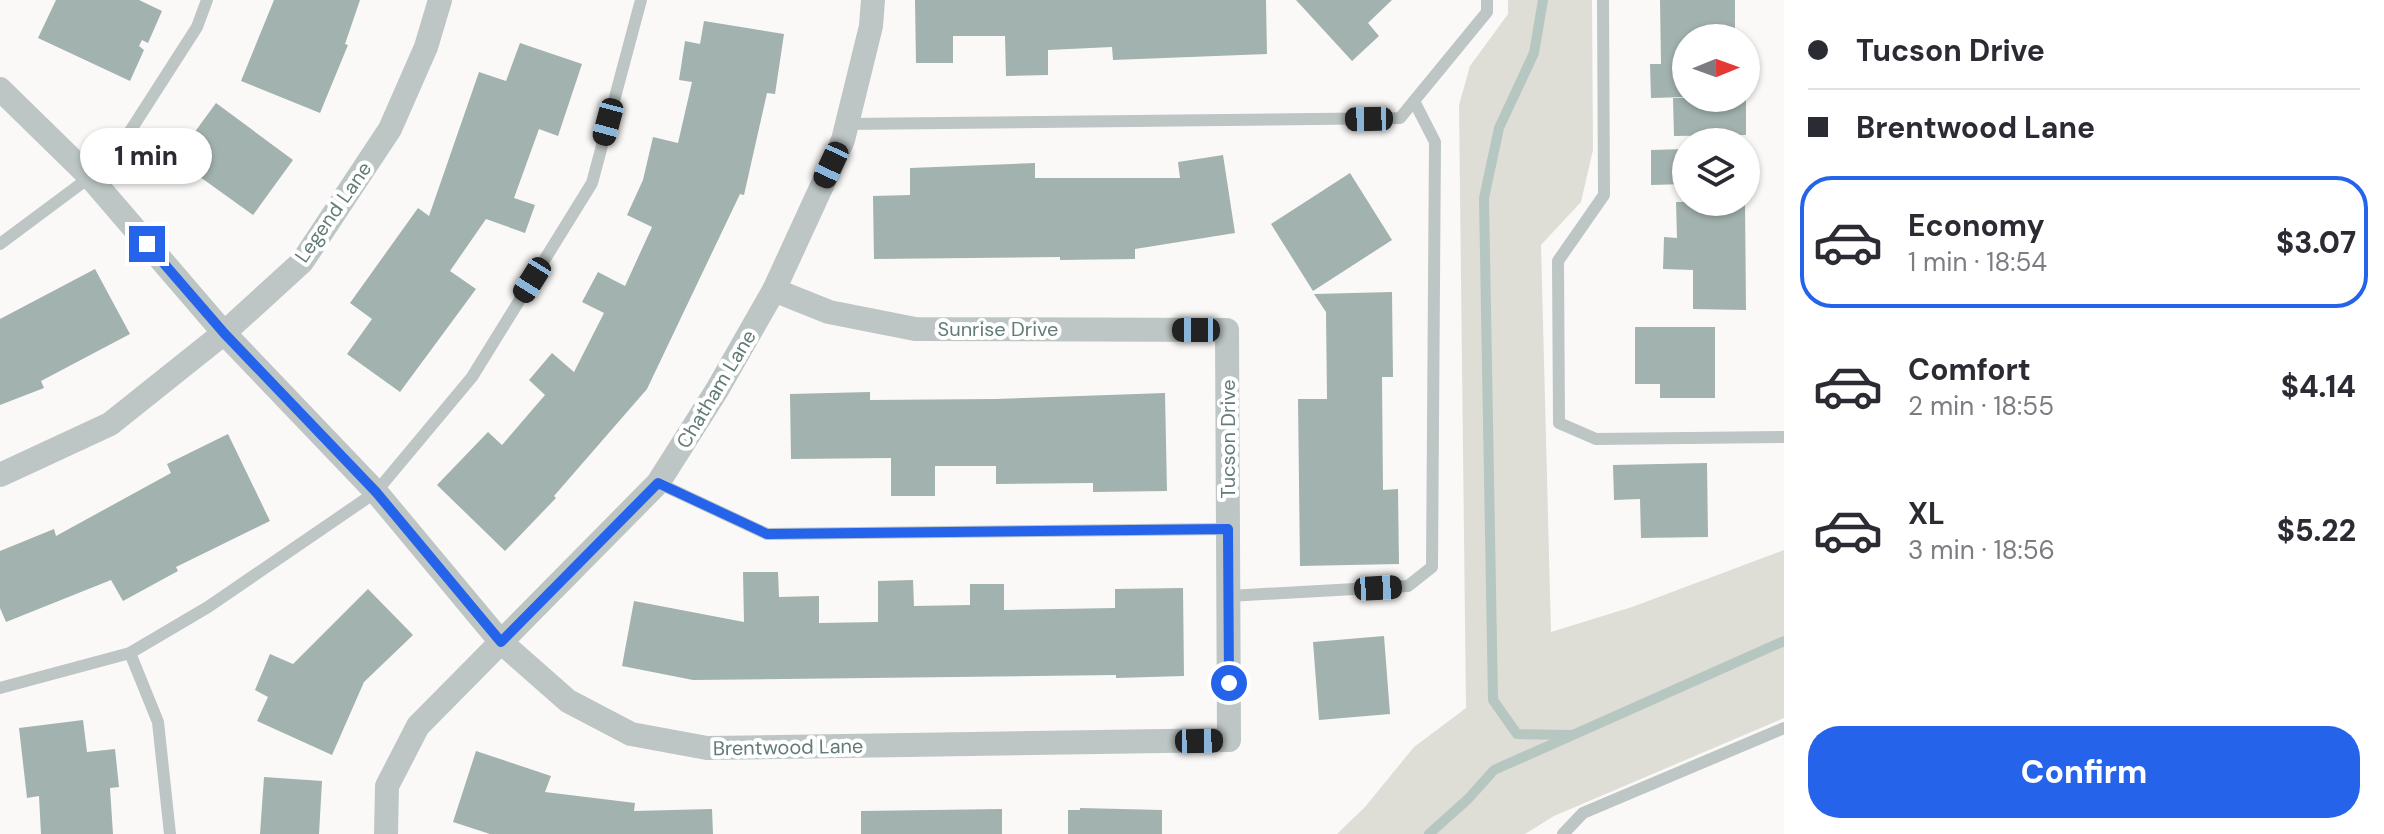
<!DOCTYPE html>
<meta charset="utf-8">
<style>
:root{--surface:#fff;--page:#f2f2f3;--text:#2b2b33;--muted:#7c7c81;--line:#e1e1e2;--accent:#2563eb}
body{margin:0;font-family:"DM Sans",sans-serif;background:var(--page);color:var(--text);height:100vh;display:flex;flex-direction:column;font-size:30px;white-space:nowrap}
*{box-sizing:border-box;margin:0}
p{font-size:26px;color:var(--muted)}
.icon{flex:none;width:44px;height:44px;fill:none;stroke:currentColor;stroke-width:2;stroke-linecap:round;stroke-linejoin:round}
.map{position:relative;flex:1;overflow:hidden}
.side{display:flex;flex-direction:column;background:var(--surface);width:600px}
.side>*{flex:none}
.hud{display:grid;align-content:center;height:176px;padding:0 24px;background:var(--surface)}
.needle{width:52px;rotate:89deg}
.tools{position:absolute;left:1672px;top:24px;display:grid;gap:16px}
.tools a{display:grid;place-items:center;width:88px;height:88px;border-radius:50%;background:var(--surface);box-shadow:0 2px 6px #0004;font-size:40px}
.end{position:absolute;width:36px;height:36px;margin:-18px;border:10px solid #2563eb;background:#fff;box-shadow:0 0 0 4px #fff}
.from{border-radius:50%}
.bubble{position:absolute;height:56px;border-radius:28px;background:var(--surface);box-shadow:0 2px 6px #0004;font-size:26px;font-weight:800;line-height:56px;text-align:center}
.car{position:absolute;width:24px;height:48px;margin:-24px -12px;border-radius:10px;box-shadow:0 0 6px 2px #0007;background:linear-gradient(#222 24%,#8ab4d8 0 40%,#222 0 76%,#8ab4d8 0 86%,#222 0)}
.hud b{display:flex;align-items:center;gap:28px;height:76px;font-size:30px}
.hud b+b{border-top:2px solid var(--line)}
.hud i{width:20px;height:20px;background:var(--text)}
ul{padding:0;list-style:none}
li{display:flex;align-items:center;gap:24px;height:132px;margin:0 16px 12px;padding:0 8px;border:4px solid transparent;border-radius:32px}
li div{flex:1}
li b{display:block;font-size:30px}
li em{font-style:normal;font-weight:800}
li.current{border-color:var(--accent)}
li>.icon{width:72px;height:72px;stroke-width:1.5}
.primary-button{display:flex;gap:16px;margin-top:auto;padding:16px 24px}
.primary-button a{flex:1;height:92px;border-radius:32px;background:var(--accent);color:#fff;font-size:32px;font-weight:800;line-height:92px;text-align:center}
main{display:flex;flex:1;min-height:0}
.map>svg:first-child{display:block}
.green{fill:#deded7}
.lines{fill:none;stroke-linecap:round;stroke-linejoin:round}
.stream{stroke:#b6c6c1;stroke-width:10}
.building{fill:#a2b2ae}
.lane{stroke:#bdc6c4;stroke-width:12}
.street{stroke:#bdc6c4;stroke-width:24}
.route{stroke:#2563eb;stroke-width:10}
.labels{text-anchor:middle;stroke-width:8;stroke-linejoin:round;paint-order:stroke}
.street-label{font-size:20px;fill:#627b76;stroke:#fff}
</style>
<main>
<div class="map">
<svg width="1784" height="834" viewBox="0 0 1784 834">
<rect width="100%" height="100%" fill="#faf9f8"/>
<polygon class="green" points="1508,0 1592,0 1593,150 1581,202 1541,245 1551,632 1632,607 1784,550 1784,718 1554,816 1525,834 1337,834 1365,807 1414,747 1466,708 1459,105 1470,66 1508,14"/>
<g class="lines">
<g class="stream">
<polyline points="1543,0 1534,53 1499,128 1484,198 1493,700 1517,734 1572,735"/>
<polyline points="1429,834 1468,799 1494,770 1784,641"/>
</g>
</g>
<g class="building">
<polygon points="56,0 139,0 162,11 148,43 142,40 139,46 144,50 130,81 38,38"/>
<polygon points="274,0 360,0 345,44 348,45 320,113 241,81"/>
<polygon points="915,0 1266,0 1267,54 1113,60 1112,47 1048,50 1048,75 1006,76 1005,36 953,36 953,63 916,63"/>
<polygon points="1296,0 1392,0 1368,23 1379,36 1352,61"/>
<polygon points="1660,0 1735,0 1735,38 1686,38 1686,97 1651,98 1650,64 1661,64"/>
<polygon points="704,21 784,34 775,94 767,93 744,195 740,194 647,389 554,496 556,498 505,551 437,485 488,432 502,445 545,395 529,380 552,353 574,372 604,313 582,302 598,272 625,286 652,227 627,215 643,180 653,137 678,143 692,82 679,80 685,41 700,44"/>
<polygon points="520,43 582,64 558,136 539,129 514,198 535,205 525,233 486,219 450,271 476,289 400,392 347,354 372,319 350,303 418,208 429,216 479,72 506,81"/>
<polygon points="1673,98 1746,98 1746,135 1674,136"/>
<polygon points="216,103 293,160 253,215 175,159"/>
<polygon points="1686,149 1686,184 1651,185 1651,150"/>
<polygon points="1223,155 1235,233 1135,249 1135,259 1060,260 1060,257 874,259 873,196 910,195 910,168 1035,163 1035,178 1180,178 1178,162"/>
<polygon points="1350,173 1392,240 1313,291 1271,224"/>
<polygon points="1676,202 1745,202 1746,310 1693,309 1693,270 1663,269 1664,237 1677,238"/>
<polygon points="95,269 130,334 41,381 44,388 0,405 0,319"/>
<polygon points="1392,292 1393,377 1382,377 1383,490 1398,489 1399,564 1300,566 1298,399 1327,399 1326,312 1314,294"/>
<polygon points="1635,327 1715,327 1715,398 1660,398 1660,384 1635,384"/>
<polygon points="870,392 870,400 995,399 1165,393 1167,491 1093,492 1093,483 996,484 996,466 935,466 935,496 891,496 891,458 791,459 790,394"/>
<polygon points="228,434 270,521 176,567 178,571 123,601 111,580 6,622 0,608 0,551 54,529 56,536 171,473 167,464"/>
<polygon points="1707,463 1708,537 1641,538 1640,499 1614,500 1613,465"/>
<polygon points="743,572 778,572 779,597 819,596 819,623 878,622 878,581 913,580 914,606 970,605 970,584 1004,584 1004,610 1115,608 1115,589 1183,588 1184,676 1116,678 1116,675 693,680 622,666 634,601 744,622"/>
<polygon points="368,589 413,635 364,682 332,755 257,721 268,697 255,690 270,654 293,664"/>
<polygon points="1384,636 1390,714 1319,720 1313,642"/>
<polygon points="83,720 87,752 115,749 119,787 110,788 113,834 41,834 39,796 27,798 19,728"/>
<polygon points="476,751 551,776 545,792 635,803 634,811 712,809 713,834 490,834 453,822"/>
<polygon points="264,777 322,781 319,834 260,834"/>
<polygon points="1080,808 1162,810 1162,834 1068,834 1068,810 1080,810"/>
<polygon points="1002,809 1002,834 861,834 861,811"/>
</g>
<g class="lines">
<g class="lane">
<polyline points="1603,0 1604,195 1558,261 1559,423 1596,439 1784,437"/>
<polyline points="846,124 1400,118 1487,12 1487,0"/>
<polyline points="0,244 90,177 118,150 197,27 207,0"/>
<polyline points="658,483 767,534 1228,529"/>
<polyline points="1229,596 1408,586 1432,567 1435,142 1414,101"/>
<polyline points="130,653 158,722 170,834"/>
<polyline points="0,688 130,653 208,607 376,492 472,377 592,183 641,0"/>
<polyline points="1563,834 1583,813 1784,728"/>
</g>
<g class="street">
<polyline points="0,89 90,177 224,333 376,492 501,642 568,701 631,734 707,748 1229,740 1227,330 915,329 829,312 774,290"/>
<polyline points="0,475 110,424 224,333 302,262 390,129 426,47 440,0"/>
<polyline points="386,834 387,786 418,726 658,483 717,390 774,290 843,140 871,26 873,0"/>
</g>
</g>
<g class="lines">
<polyline class="route" points="147,244 224,333 376,492 501,642 658,483 767,534 1228,529 1229,683"/>
</g>
<g class="labels">
<g class="street-label">
<text transform="translate(333 212) rotate(-55)" y="7">Legend Lane</text>
<text x="998" y="336">Sunrise Drive</text>
<text transform="translate(716 389) rotate(-59)" y="7">Chatham Lane</text>
<text transform="translate(1228 439) rotate(-90)" y="7">Tucson Drive</text>
<text transform="translate(788 747) rotate(-1)" y="7">Brentwood Lane</text>
</g>
</g>
</svg>
<div class="tools">
<a><svg class="needle" viewBox="-14 -14 28 28"><path d="M0-13l5 13h-10z" fill="#e53935"/><path d="M0 13l5-13h-10z" fill="#7c7c81"/></svg></a>
<a><svg class="icon" aria-label="layers" viewBox="0 0 24 24"><path d="M12 4l9 5-9 5-9-5zM3 14l9 5 9-5"/></svg></a>
</div>
<i class="end from" style="left:1229px;top:683px"></i>
<i class="end" style="left:147px;top:244px"></i>
<div class="bubble" style="left:80px;top:128px;width:132px">1 min</div>
<i class="car" style="left:1369px;top:119px;rotate:269deg"></i>
<i class="car" style="left:608px;top:122px;rotate:195deg"></i>
<i class="car" style="left:831px;top:165px;rotate:205deg"></i>
<i class="car" style="left:532px;top:280px;rotate:212deg"></i>
<i class="car" style="left:1196px;top:330px;rotate:270deg"></i>
<i class="car" style="left:1378px;top:588px;rotate:87deg"></i>
<i class="car" style="left:1199px;top:741px;rotate:89deg"></i>
</div>
<section class="side">
<div class="hud">
<b><i class="from"></i>Tucson Drive</b>
<b><i></i>Brentwood Lane</b>
</div>
<ul>
<li class="current"><svg class="icon" aria-label="car" viewBox="0 0 24 24"><path d="M5 17H2v-5l4-1 3-4h7l3 4 3 1v5h-3M9 17h6M6 11h13"/><circle cx="7" cy="17" r="2"/><circle cx="17" cy="17" r="2"/></svg><div><b>Economy</b><p>1 min · 18:54</p></div><em>$3.07</em></li>
<li><svg class="icon" aria-label="car" viewBox="0 0 24 24"><path d="M5 17H2v-5l4-1 3-4h7l3 4 3 1v5h-3M9 17h6M6 11h13"/><circle cx="7" cy="17" r="2"/><circle cx="17" cy="17" r="2"/></svg><div><b>Comfort</b><p>2 min · 18:55</p></div><em>$4.14</em></li>
<li><svg class="icon" aria-label="car" viewBox="0 0 24 24"><path d="M5 17H2v-5l4-1 3-4h7l3 4 3 1v5h-3M9 17h6M6 11h13"/><circle cx="7" cy="17" r="2"/><circle cx="17" cy="17" r="2"/></svg><div><b>XL</b><p>3 min · 18:56</p></div><em>$5.22</em></li>
</ul>
<div class="primary-button"><a>Confirm</a></div>
</section>
</main>
